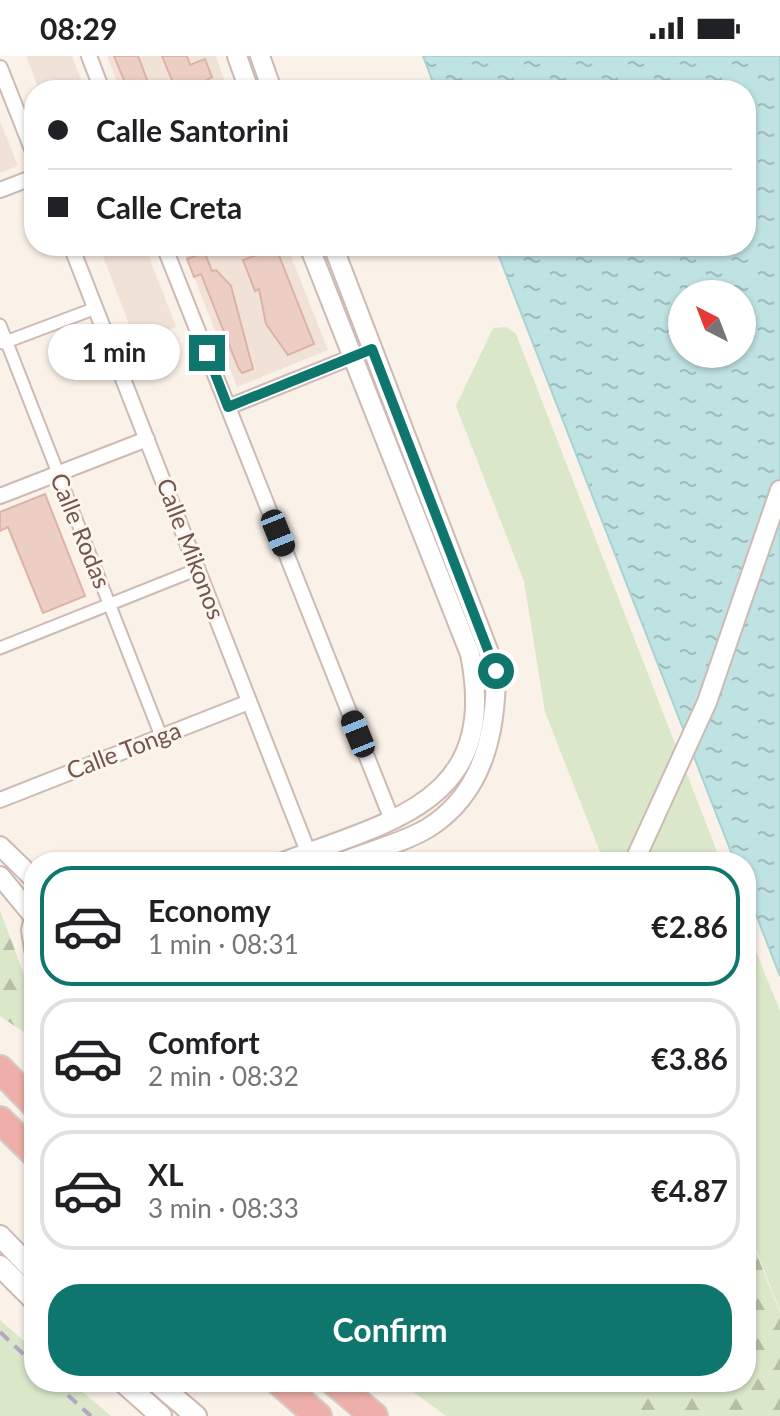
<!DOCTYPE html>
<meta charset="utf-8">
<style>
:root{--surface:#fff;--page:#f2f2f2;--text:#202124;--muted:#757577;--line:#e0e0e0;--accent:#0f766e}
body{margin:0;font-family:Lato,sans-serif;background:var(--page);color:var(--text);height:100vh;display:flex;flex-direction:column;font-size:30px;white-space:nowrap}
*{box-sizing:border-box;margin:0}
p{font-size:26px;color:var(--muted)}
.icon{flex:none;width:44px;height:44px;fill:none;stroke:currentColor;stroke-width:2;stroke-linecap:round;stroke-linejoin:round}
.map{position:relative;flex:1;overflow:hidden}
.sheet{position:absolute;left:24px;top:796px;width:732px;height:540px;display:flex;flex-direction:column;background:var(--surface);border-radius:32px;box-shadow:0 2px 6px #0004}
.sheet>*{flex:none}
.banner{position:absolute;left:24px;top:24px;width:732px;height:176px;border-radius:32px;box-shadow:0 2px 6px #0004;display:grid;align-content:center;height:176px;padding:0 24px;background:var(--surface)}
.needle{width:52px;rotate:318deg}
.tools{position:absolute;left:668px;top:224px;display:grid;gap:16px}
.tools a{display:grid;place-items:center;width:88px;height:88px;border-radius:50%;background:var(--surface);box-shadow:0 2px 6px #0004;font-size:40px}
.end{position:absolute;width:36px;height:36px;margin:-18px;border:10px solid #0f766e;background:#fff;box-shadow:0 0 0 4px #fff}
.from{border-radius:50%}
.bubble{position:absolute;height:56px;border-radius:28px;background:var(--surface);box-shadow:0 2px 6px #0004;font-size:26px;font-weight:700;line-height:56px;text-align:center}
.car{position:absolute;width:24px;height:48px;margin:-24px -12px;border-radius:10px;box-shadow:0 0 6px 2px #0007;background:linear-gradient(#222 24%,#8ab4d8 0 40%,#222 0 76%,#8ab4d8 0 86%,#222 0)}
.banner b{display:flex;align-items:center;gap:28px;height:76px;font-size:30px}
.banner b+b{border-top:2px solid var(--line)}
.banner i{width:20px;height:20px;background:var(--text)}
ul{padding:14px 0 0;list-style:none}
li{display:flex;align-items:center;gap:24px;height:120px;margin:0 16px 12px;padding:0 8px;border:4px solid var(--line);border-radius:32px}
li div{flex:1}
li b{display:block;font-size:30px}
li em{font-style:normal;font-weight:700}
li.current{border-color:var(--accent)}
li>.icon{width:72px;height:72px;stroke-width:1.5}
.cta{display:flex;gap:16px;margin-top:auto;padding:16px 24px}
.cta a{flex:1;height:92px;border-radius:32px;background:var(--accent);color:#fff;font-size:32px;font-weight:700;line-height:92px;text-align:center}
.status{display:flex;justify-content:space-between;align-items:center;height:56px;padding:0 40px;background:var(--surface);direction:ltr}
.status svg{height:22px;fill:currentColor}
.map>svg:first-child{display:block}
.residential{fill:#f1e2d8}
.grass{fill:#dae7c9}
.forest{fill:url(#forest-firs)}
.water{fill:url(#water-ripples);stroke:#a7d3d3;stroke-width:2;fill-rule:evenodd}
.building{fill:#edcec4;stroke:#ddb3a6;stroke-width:2}
.lines{fill:none;stroke-linecap:round;stroke-linejoin:round}
.pedestrian-casing{stroke:#cdbab3;stroke-width:15}
.minor-casing{stroke:#cdbab3;stroke-width:18}
.tertiary-casing{stroke:#cdbab3;stroke-width:22}
.secondary-casing{stroke:#cfb9b1;stroke-width:24}
.motorway-casing{stroke:#d5ccca;stroke-width:30}
.pedestrian{stroke:#fff;stroke-width:11}
.minor{stroke:#fff;stroke-width:14}
.tertiary{stroke:#fff;stroke-width:18}
.secondary{stroke:#fff;stroke-width:20}
.motorway{stroke:#edafa7;stroke-width:26}
.rail{stroke:#b3a8c3;stroke-width:4;stroke-dasharray:12 8;stroke-linecap:butt}
.route{stroke:#0f766e;stroke-width:10}
.labels{text-anchor:middle;stroke-width:6;stroke-linejoin:round;paint-order:stroke}
.street-label{font-size:24px;fill:#72564f;stroke:#fdf6ef}
</style>
<div class="status"><b>08:29</b><svg viewBox="0 0 49 12"><path d="M0 12V9h3v3zM5 12V6h3v6zM10 12V3h3v9zM15 12V0h3v12zM26 1h20v11H26zM47 4h2v5h-2z"/></svg></div>
<div class="map">
<svg width="780" height="1360" viewBox="0 0 780 1360">
<defs>
<pattern id="forest-firs" width="22" height="20" patternUnits="userSpaceOnUse" patternTransform="scale(2)"><rect width="22" height="20" fill="#dae7c9"/><path d="M5 1l3.5 6h-7zM16 11l3.5 6h-7z" fill="#b5bea6"/></pattern>
<pattern id="water-ripples" width="26" height="14" patternUnits="userSpaceOnUse" patternTransform="scale(2)"><rect width="26" height="14" fill="#bfe2e2"/><path d="M2 4q2-2 4 0t4 0M15 11q2-2 4 0t4 0" fill="none" stroke="#a0baba"/></pattern>
</defs>
<rect width="100%" height="100%" fill="#faf1e9"/>
<g class="residential">
<polygon points="26,0 72,0 85,34 39,34"/>
<polygon points="107,0 216,0 226,30 215,34 120,34"/>
<polygon points="0,65 18,110 0,117"/>
<polygon points="99,190 145,190 176,271 136,286"/>
<polygon points="182,190 287,190 328,294 237,331"/>
</g>
<g class="grass">
<polygon points="506,271 516,278 721,806 604,806 545,656 524,525 456,350 493,272"/>
<polygon points="746,871 780,955 780,1255 746,1168"/>
<polygon points="0,1264 34,1294 34,1326 71,1326 111,1360 0,1360"/>
<polygon points="400,1326 632,1326 641,1360 446,1360"/>
</g>
<g class="forest">
<polygon points="0,854 27,927 34,930 34,983 0,960"/>
<polygon points="746,1171 780,1257 780,1360 641,1360 632,1326 746,1326"/>
</g>
<path class="water" d="M423 0H780V920L746 833V806H735L495 190H746V34H436ZM682 238H742V298H682Z"/>
<g class="building">
<polygon points="114,0 138,0 151,34 128,34"/>
<polygon points="162,0 187,0 190,9 205,3 212,21 189,34 176,34"/>
<polygon points="191,190 202,190 212,215 216,214 231,230 253,313 242,317 238,311 201,218 194,221 191,213 187,203 195,200"/>
<polygon points="276,192 314,288 288,299 266,268 259,233 255,235 243,204"/>
<polygon points="45,438 85,540 43,557 8,471 0,475 0,456"/>
</g>
<g class="lines">
<g class="pedestrian-casing">
<g id="pedestrian">
<polyline points="0,269 161,680"/>
<polyline points="3,287 96,252"/>
<polyline points="0,592 198,513"/>
</g>
</g>
<g class="minor-casing">
<g id="minor">
<polyline points="89,0 102,34"/>
<polyline points="0,12 34,98"/>
<polyline points="0,134 34,121"/>
<polyline points="71,190 312,806"/>
<polyline points="164,190 392,764"/>
<polyline points="228,351 372,293"/>
<polyline points="0,440 147,383"/>
<polyline points="0,744 249,646"/>
</g>
</g>
<g class="tertiary-casing">
<g id="tertiary">
<polyline points="237,0 249,34"/>
<polyline points="260,0 272,34"/>
<path d="M333 190 496 615C496 675 484 737 428 772 403 787 369 795 342 806"/>
<polyline points="0,790 34,823"/>
<path d="M283 806C393 764 500 746 470 598L309 190"/>
<polyline points="634,806 707,646 780,434"/>
<polyline points="0,820 34,861"/>
<polyline points="34,862 31,874 34,893"/>
</g>
</g>
<g class="secondary-casing">
<g id="secondary">
<polyline points="0,1180 34,1215"/>
<polyline points="0,1210 34,1244"/>
<polyline points="123,1326 161,1360"/>
<polyline points="156,1326 196,1360"/>
</g>
</g>
<g class="motorway-casing">
<g id="motorway">
<polyline points="0,1013 34,1048"/>
<polyline points="0,1064 34,1097"/>
<polyline points="279,1326 318,1360"/>
<polyline points="334,1326 374,1360"/>
</g>
</g>
<use href="#pedestrian" class="pedestrian"/>
<use href="#minor" class="minor"/>
<use href="#tertiary" class="tertiary"/>
<use href="#secondary" class="secondary"/>
<use href="#motorway" class="motorway"/>
<g class="rail">
<polyline points="0,1276 34,1308"/>
<polyline points="53,1326 91,1360"/>
</g>
</g>
<g class="lines">
<polyline class="route" points="207,297 228,351 372,293 496,615"/>
</g>
<g class="labels">
<g class="street-label">
<text transform="translate(80 475) rotate(68)" y="8">Calle Rodas</text>
<text transform="translate(190 493) rotate(69)" y="8">Calle Mikonos</text>
<text transform="translate(124 695) rotate(-21)" y="8">Calle Tonga</text>
</g>
</g>
</svg>
<div class="tools">
<a><svg class="needle" viewBox="-14 -14 28 28"><path d="M0-13l5 13h-10z" fill="#e53935"/><path d="M0 13l5-13h-10z" fill="#757577"/></svg></a>
</div>
<i class="end from" style="left:496px;top:615px"></i>
<i class="end" style="left:207px;top:297px"></i>
<div class="bubble" style="left:48px;top:268px;width:132px">1 min</div>
<i class="car" style="left:278px;top:477px;rotate:158deg"></i>
<i class="car" style="left:358px;top:678px;rotate:338deg"></i>
<div class="banner">
<b><i class="from"></i>Calle Santorini</b>
<b><i></i>Calle Creta</b>
</div>
<section class="sheet">
<ul>
<li class="current"><svg class="icon" aria-label="car" viewBox="0 0 24 24"><path d="M5 17H2v-5l4-1 3-4h7l3 4 3 1v5h-3M9 17h6M6 11h13"/><circle cx="7" cy="17" r="2"/><circle cx="17" cy="17" r="2"/></svg><div><b>Economy</b><p>1 min · 08:31</p></div><em>€2.86</em></li>
<li><svg class="icon" aria-label="car" viewBox="0 0 24 24"><path d="M5 17H2v-5l4-1 3-4h7l3 4 3 1v5h-3M9 17h6M6 11h13"/><circle cx="7" cy="17" r="2"/><circle cx="17" cy="17" r="2"/></svg><div><b>Comfort</b><p>2 min · 08:32</p></div><em>€3.86</em></li>
<li><svg class="icon" aria-label="car" viewBox="0 0 24 24"><path d="M5 17H2v-5l4-1 3-4h7l3 4 3 1v5h-3M9 17h6M6 11h13"/><circle cx="7" cy="17" r="2"/><circle cx="17" cy="17" r="2"/></svg><div><b>XL</b><p>3 min · 08:33</p></div><em>€4.87</em></li>
</ul>
<div class="cta"><a>Confirm</a></div>
</section>
</div>
